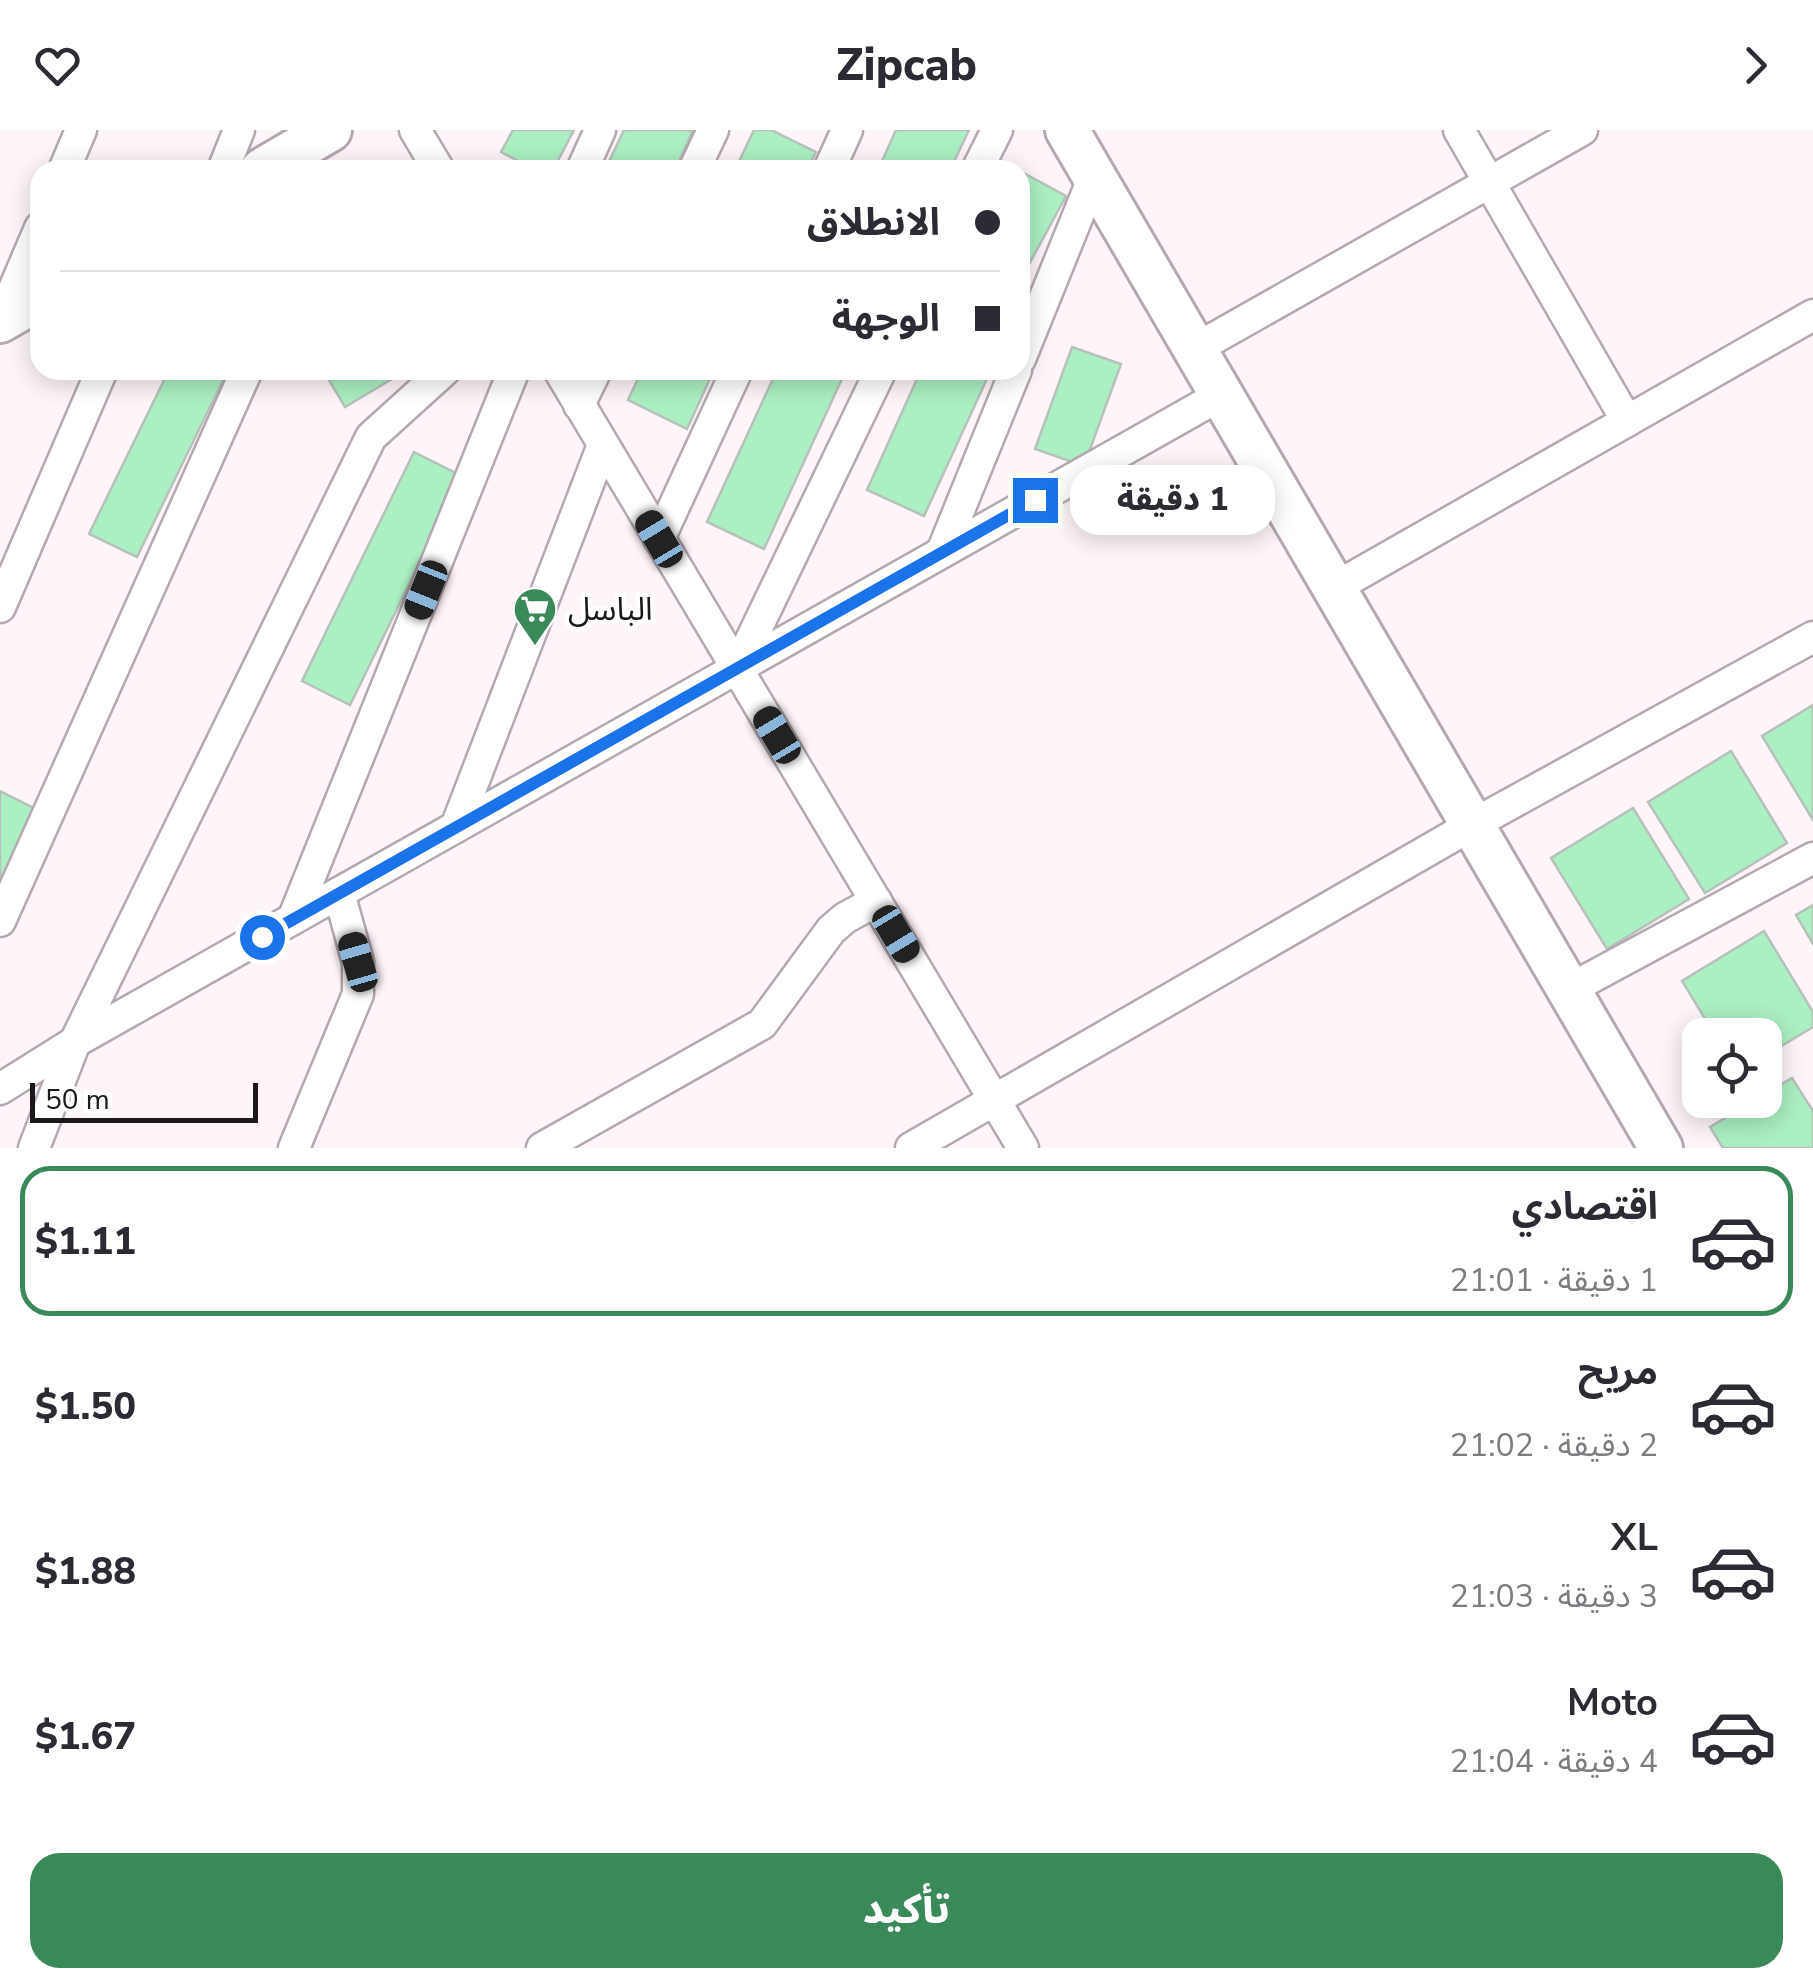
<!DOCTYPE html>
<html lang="ar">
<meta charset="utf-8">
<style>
:root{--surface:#fff;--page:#f7f7f7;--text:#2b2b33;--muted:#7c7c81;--line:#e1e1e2;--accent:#398959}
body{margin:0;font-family:"Nunito Sans","Noto Sans Arabic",sans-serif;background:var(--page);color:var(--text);direction:rtl;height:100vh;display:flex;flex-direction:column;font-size:38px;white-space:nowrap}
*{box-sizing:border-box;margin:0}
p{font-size:32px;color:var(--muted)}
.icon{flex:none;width:55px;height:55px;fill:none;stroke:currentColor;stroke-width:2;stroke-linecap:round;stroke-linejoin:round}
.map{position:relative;height:1018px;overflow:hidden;direction:ltr}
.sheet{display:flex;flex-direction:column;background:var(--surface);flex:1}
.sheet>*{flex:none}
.hud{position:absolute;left:30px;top:30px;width:1000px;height:220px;border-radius:30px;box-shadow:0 5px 25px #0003;direction:rtl;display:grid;align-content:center;height:220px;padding:0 30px;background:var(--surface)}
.fabs{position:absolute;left:1682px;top:888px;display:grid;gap:20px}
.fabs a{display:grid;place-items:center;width:100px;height:100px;border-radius:20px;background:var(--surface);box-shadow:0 5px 25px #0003;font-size:50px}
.scale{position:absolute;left:30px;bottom:25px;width:228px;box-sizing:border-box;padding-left:10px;border:5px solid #1b171a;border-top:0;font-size:28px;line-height:35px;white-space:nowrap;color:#1b171a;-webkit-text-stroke:8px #fff;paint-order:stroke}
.end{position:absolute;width:45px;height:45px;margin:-22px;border:12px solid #1a73e8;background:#fff;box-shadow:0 0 0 5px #fff}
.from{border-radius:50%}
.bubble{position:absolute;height:70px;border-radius:30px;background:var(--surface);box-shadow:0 5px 25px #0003;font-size:32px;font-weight:800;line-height:70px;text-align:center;direction:rtl}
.car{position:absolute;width:30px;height:60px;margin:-30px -15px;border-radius:12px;box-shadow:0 0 8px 2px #0007;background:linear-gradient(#222 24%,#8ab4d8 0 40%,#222 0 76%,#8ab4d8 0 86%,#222 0)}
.hud b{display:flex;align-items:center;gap:35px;height:95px;font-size:38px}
.hud b+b{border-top:2px solid var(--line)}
.hud i{width:25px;height:25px;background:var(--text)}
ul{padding:18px 0 0;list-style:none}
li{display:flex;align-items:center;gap:30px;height:150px;margin:0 20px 15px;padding:0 10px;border:5px solid transparent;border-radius:30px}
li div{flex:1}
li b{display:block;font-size:38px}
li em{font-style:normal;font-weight:800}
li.on{border-color:var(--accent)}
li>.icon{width:90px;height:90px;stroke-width:1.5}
.button{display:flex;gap:20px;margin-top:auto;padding:20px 30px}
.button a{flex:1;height:115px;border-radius:30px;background:var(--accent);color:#fff;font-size:40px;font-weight:800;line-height:115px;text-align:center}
header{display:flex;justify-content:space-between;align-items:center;height:130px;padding:0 30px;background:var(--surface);font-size:45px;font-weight:800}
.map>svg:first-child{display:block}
.building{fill:#abf0c2;stroke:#b7c1ba;stroke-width:2.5}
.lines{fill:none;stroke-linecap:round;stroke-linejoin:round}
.street-casing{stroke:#b4a9b0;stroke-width:35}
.secondary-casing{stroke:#b4a9b0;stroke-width:48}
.street{stroke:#fff;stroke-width:30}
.secondary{stroke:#fff;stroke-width:42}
.route{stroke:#1a73e8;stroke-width:12}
.labels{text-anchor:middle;stroke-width:9;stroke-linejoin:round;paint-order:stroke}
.poi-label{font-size:32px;fill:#1b171a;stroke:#fff;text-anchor:start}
</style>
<header><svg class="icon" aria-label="forward" viewBox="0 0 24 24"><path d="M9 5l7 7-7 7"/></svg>Zipcab<svg class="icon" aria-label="heart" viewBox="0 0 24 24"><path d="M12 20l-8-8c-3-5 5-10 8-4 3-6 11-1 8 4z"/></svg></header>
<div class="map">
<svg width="1813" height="1018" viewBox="0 0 1813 1018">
<rect width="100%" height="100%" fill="#fef5fb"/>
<g class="building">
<polygon points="513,0 574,0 553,40 535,40 501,22"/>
<polygon points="624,0 693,0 675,40 605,40"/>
<polygon points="754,0 771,0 816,22 807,40 735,40"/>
<polygon points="896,0 969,0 950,40 878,40"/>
<polygon points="1020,41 1066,66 1020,151"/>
<polygon points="1072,217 1121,234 1084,336 1035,319"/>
<polygon points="169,240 228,240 137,427 89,404"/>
<polygon points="323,240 407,240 345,277"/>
<polygon points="642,240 714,240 687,299 628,270"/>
<polygon points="777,240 846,240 764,419 707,392"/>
<polygon points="921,240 991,240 924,386 867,360"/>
<polygon points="414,322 462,346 350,575 302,551"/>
<polygon points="1813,575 1813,690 1762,606"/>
<polygon points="1731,621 1787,713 1705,763 1648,672"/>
<polygon points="0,661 38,680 0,758"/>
<polygon points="1633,678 1689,769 1607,819 1551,728"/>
<polygon points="1813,775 1813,814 1796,785"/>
<polygon points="1764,801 1813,882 1813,897 1765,926 1765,905 1715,905 1682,851"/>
<polygon points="1792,948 1813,981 1813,1018 1723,1018 1710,997 1756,970 1765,970 1765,964"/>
</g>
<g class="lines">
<g class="street-casing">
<g id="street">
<polyline points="415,0 439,40"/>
<polyline points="1459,0 1627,291"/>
<polyline points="64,40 81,0"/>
<polyline points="223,40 239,0"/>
<polyline points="582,40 600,0"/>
<polyline points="694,40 713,0"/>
<polyline points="829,40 847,0"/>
<polyline points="977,40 997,0"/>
<polyline points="0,192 40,98"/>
<polyline points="1195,219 1582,0"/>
<polyline points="1020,229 1094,46"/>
<polyline points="559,240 1023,1018"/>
<polyline points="579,275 596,240"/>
<polyline points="659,409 737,240"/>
<polyline points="942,422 1016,240"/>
<polyline points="1334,458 1813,185"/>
<polyline points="0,477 102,240"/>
<polyline points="737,539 881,240"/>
<polyline points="456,697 603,315"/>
<polyline points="293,789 514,240"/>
<polyline points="0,791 247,240"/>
<polyline points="1568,860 1813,728"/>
<polyline points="0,959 75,912 1221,265"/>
<polyline points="34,1018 75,912 371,307 445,240"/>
<polyline points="294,1018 358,864 358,832 339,763"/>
<polyline points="542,1018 762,894 831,800 845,788 876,771"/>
<polyline points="911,1018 1472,695 1813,507"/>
</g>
</g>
<g class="secondary-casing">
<g id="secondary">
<polyline points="1067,0 1661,1018"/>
<polyline points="262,40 330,0"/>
<polyline points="0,191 40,168"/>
</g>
</g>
<use href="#street" class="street"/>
<use href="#secondary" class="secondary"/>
</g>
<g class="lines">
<polyline class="route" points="262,807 1035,370"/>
</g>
<defs>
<g id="supermarket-pin" transform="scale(2.25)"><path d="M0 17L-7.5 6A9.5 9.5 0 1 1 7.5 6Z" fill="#398959" stroke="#fff"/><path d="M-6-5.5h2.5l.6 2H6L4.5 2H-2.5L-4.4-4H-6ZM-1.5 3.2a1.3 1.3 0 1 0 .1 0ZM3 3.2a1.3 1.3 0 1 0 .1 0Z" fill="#fff"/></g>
</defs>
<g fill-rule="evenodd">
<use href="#supermarket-pin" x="535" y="479"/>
</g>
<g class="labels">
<g class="poi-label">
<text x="568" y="490">الباسل</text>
</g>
</g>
</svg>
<div class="fabs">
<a><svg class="icon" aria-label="locate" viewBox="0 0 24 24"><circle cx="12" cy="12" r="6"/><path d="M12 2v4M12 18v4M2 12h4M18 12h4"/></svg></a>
</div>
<div class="scale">50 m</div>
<i class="end from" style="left:262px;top:807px"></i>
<i class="end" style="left:1035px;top:370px"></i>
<div class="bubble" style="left:1070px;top:335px;width:205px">1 دقيقة</div>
<i class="car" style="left:659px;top:409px;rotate:329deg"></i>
<i class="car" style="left:426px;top:460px;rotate:202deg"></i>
<i class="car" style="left:777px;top:605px;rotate:329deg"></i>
<i class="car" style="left:896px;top:804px;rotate:149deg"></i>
<i class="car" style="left:358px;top:832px;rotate:344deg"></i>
<div class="hud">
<b><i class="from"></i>الانطلاق</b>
<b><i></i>الوجهة</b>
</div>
</div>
<section class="sheet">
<ul>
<li class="on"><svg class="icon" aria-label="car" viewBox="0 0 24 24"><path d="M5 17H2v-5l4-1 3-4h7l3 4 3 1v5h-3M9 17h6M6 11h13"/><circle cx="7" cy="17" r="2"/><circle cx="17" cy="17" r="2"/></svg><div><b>اقتصادي</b><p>1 دقيقة · 21:01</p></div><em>$1.11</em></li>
<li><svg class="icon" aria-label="car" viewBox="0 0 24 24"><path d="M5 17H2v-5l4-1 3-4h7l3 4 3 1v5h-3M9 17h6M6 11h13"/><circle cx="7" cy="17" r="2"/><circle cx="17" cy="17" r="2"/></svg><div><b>مريح</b><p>2 دقيقة · 21:02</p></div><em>$1.50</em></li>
<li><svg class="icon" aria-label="car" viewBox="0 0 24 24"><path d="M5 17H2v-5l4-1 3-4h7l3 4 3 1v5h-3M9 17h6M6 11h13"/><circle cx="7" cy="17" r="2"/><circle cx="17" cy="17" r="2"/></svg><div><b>XL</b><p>3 دقيقة · 21:03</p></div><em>$1.88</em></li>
<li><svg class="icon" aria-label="car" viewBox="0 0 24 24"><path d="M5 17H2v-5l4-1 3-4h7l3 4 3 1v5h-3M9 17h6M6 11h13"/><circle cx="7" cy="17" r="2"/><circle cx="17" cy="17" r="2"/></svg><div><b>Moto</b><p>4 دقيقة · 21:04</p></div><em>$1.67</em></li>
</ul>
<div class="button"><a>تأكيد</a></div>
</section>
